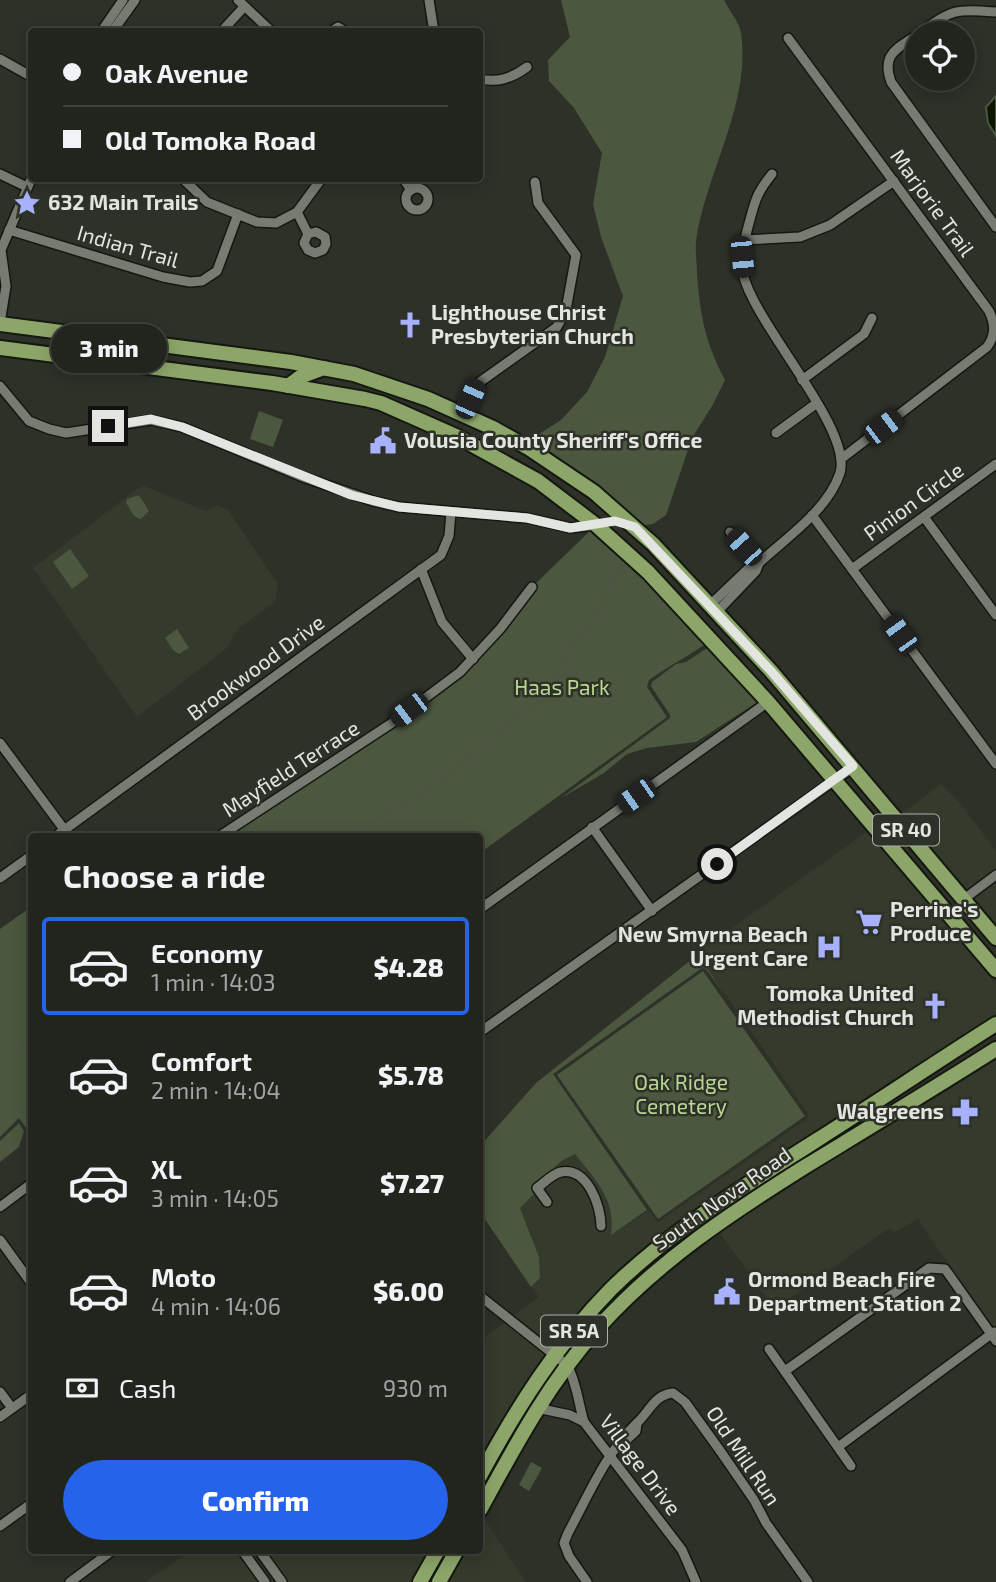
<!DOCTYPE html>
<meta charset="utf-8">
<style>
:root{--surface:#22251e;--page:#2e312b;--text:#f1f3f6;--muted:#a2a5a4;--line:#3f423c;--accent:#2563eb}
body{margin:0;font-family:"Exo 2",sans-serif;background:var(--page);color:var(--text);height:100vh;display:flex;flex-direction:column;font-size:26px;white-space:nowrap}
*{box-sizing:border-box;margin:0}
p{font-size:23px;color:var(--muted)}
.icon{flex:none;width:38px;height:38px;fill:none;stroke:currentColor;stroke-width:2;stroke-linecap:round;stroke-linejoin:round}
.map{position:relative;flex:1;overflow:hidden}
.panel{position:absolute;left:28px;top:833px;width:455px;height:721px;display:flex;flex-direction:column;background:var(--surface);border-radius:7px;box-shadow:0 4px 18px #0003,0 0 0 2px var(--line)}
.panel>*{flex:none}
.banner{position:absolute;left:28px;top:28px;width:455px;height:154px;border-radius:7px;box-shadow:0 4px 18px #0003,0 0 0 2px var(--line);display:grid;align-content:center;height:154px;padding:0 35px;background:var(--surface)}
.controls{position:absolute;left:905px;top:21px;display:grid;gap:14px}
.controls a{display:grid;place-items:center;width:70px;height:70px;border-radius:50%;background:var(--surface);box-shadow:0 4px 18px #0003,0 0 0 2px var(--line);font-size:35px}
.end{position:absolute;width:32px;height:32px;margin:-16px;border:9px solid #e3e6e0;background:#111;box-shadow:0 0 0 4px #111}
.from{border-radius:50%}
.bubble{position:absolute;height:49px;border-radius:24px;background:var(--surface);box-shadow:0 4px 18px #0003,0 0 0 2px var(--line);font-size:23px;font-weight:800;line-height:49px;text-align:center}
.car{position:absolute;width:21px;height:42px;margin:-21px -10px;border-radius:9px;box-shadow:0 0 5px 2px #0007;background:linear-gradient(#222 24%,#8ab4d8 0 40%,#222 0 76%,#8ab4d8 0 86%,#222 0)}
.banner b{display:flex;align-items:center;gap:24px;height:66px;font-size:26px}
.banner b+b{border-top:2px solid var(--line)}
.banner i{width:18px;height:18px;background:var(--text)}
ul{padding:0;list-style:none}
li{display:flex;align-items:center;gap:21px;height:98px;margin:0 14px 10px;padding:0 21px;border:4px solid transparent;border-radius:7px}
li div{flex:1}
li b{display:block;font-size:26px}
li em{font-style:normal;font-weight:800}
li.selected{border-color:var(--accent)}
li>.icon{width:63px;height:63px;stroke-width:1.5}
h2{padding:0 35px;font-size:32px;line-height:84px}
.pay{display:flex;align-items:center;gap:18px;height:77px;padding:0 35px;font-size:26px}
.pay p{margin-inline-start:auto}
.primary-button{display:flex;gap:14px;margin-top:auto;padding:14px 35px}
.primary-button a{flex:1;height:80px;border-radius:42px;background:var(--accent);color:#fff;font-size:28px;font-weight:800;line-height:80px;text-align:center}
.map>svg:first-child{display:block}
.built{fill:#343a2c}
.green{fill:#4b573e}
.water{fill:#0c1700;stroke:#4c5543;stroke-width:2}
.lines{fill:none;stroke-linecap:round;stroke-linejoin:round}
.stream{stroke:#4c5543;stroke-width:2.5}
.street-casing{stroke:#151811;stroke-width:12}
.primary-casing{stroke:#151811;stroke-width:18}
.street{stroke:#777c72;stroke-width:9}
.primary{stroke:#8ca669;stroke-width:14}
.route{stroke:#e3e6e0;stroke-width:9}
.labels{text-anchor:middle;stroke-width:5;stroke-linejoin:round;paint-order:stroke}
.shield{fill:#2d3128;stroke:#acb0a9;stroke-width:2}
.shield-label{font-size:19px;font-weight:bold;fill:#e3e6e0}
.poi-label{font-size:21px;font-weight:bold;fill:#e3e6e0;stroke:#2d3128;text-anchor:start}
.street-label{font-size:21px;fill:#e3e6e0;stroke:#2d3128}
.park-label{font-size:21px;fill:#b9d794;stroke:#2d3128}
</style>
<div class="map">
<svg width="996" height="1582" viewBox="0 0 996 1582">
<rect width="100%" height="100%" fill="#2d3128"/>
<g class="built">
<polygon points="144,486 206,511 218,505 228,510 278,584 275,602 238,629 227,648 137,717 33,568 137,489"/>
<polygon points="941,784 960,803 996,851 996,870 965,893 900,815"/>
<polygon points="869,830 996,984 996,1020 695,1214 554,1350 513,1316 539,1297 531,1287 540,1278 539,1257 520,1208 535,1193 546,1207 552,1202 542,1189 558,1177 567,1176 577,1180 591,1197 597,1217 597,1230 605,1229 605,1214 599,1194 583,1174 568,1168 557,1169 545,1177 563,1160 575,1154 606,1193 614,1219 612,1234 648,1211 658,1222 807,1119 808,1114 697,953"/>
<polygon points="996,880 996,932 970,899"/>
<polygon points="996,1053 996,1328 993,1330 989,1324 918,1219 894,1233 889,1228 775,1309 716,1228"/>
<polygon points="506,1321 549,1357 480,1468 480,1341"/>
<polygon points="535,1420 483,1517 526,1582 443,1582 461,1551 480,1550 480,1518"/>
<polygon points="191,1550 237,1551 260,1582 145,1582"/>
<polygon points="426,1550 430,1556 416,1582 287,1582 264,1551"/>
</g>
<g class="green">
<path d="M561 0H724C729 10 739 22 741 33 751 105 706 171 696 241 695 251 697 262 697 273 700 315 705 342 725 380L712 406 692 438 666 515 653 524 644 525 533 438 561 420 587 392 605 357 623 296 601 237 593 204 602 153 574 108 549 81 548 60 570 37Z"/>
<polygon points="259,411 283,420 273,447 250,439"/>
<path d="M139 495 149 511 141 519C132 518 131 509 126 503L127 499Z"/>
<path d="M596 525 710 641C689 656 670 665 649 680L647 687 667 717 480 853V836H220L460 672 532 587Z"/>
<polygon points="70,549 89,576 72,589 53,562"/>
<polygon points="177,629 189,648 179,654 173,650 165,638"/>
<polygon points="707,648 759,701 696,742 647,748 627,754 604,773 561,798 670,718 670,715 651,686 652,682 676,664 686,662"/>
<polygon points="31,907 31,1135 19,1118 0,1137 0,929"/>
<path d="M697 953 727 998 706 969 702 968 553 1074 647 1210 611 1235C616 1199 596 1181 575 1154L563 1160 534 1185 535 1193 520 1208 539 1257 540 1278 531 1287 480 1212V1146L536 1083 696 956Z"/>
<polygon points="703,971 805,1116 658,1219 557,1075"/>
<polygon points="19,1123 24,1131 19,1147 0,1162 0,1141"/>
<polygon points="531,1462 542,1468 529,1491 519,1485"/>
</g>
<polygon class="water" points="996,96 996,136 988,123 986,107"/>
<g class="lines">
<g class="stream">
<path d="M341 836C360 822 387 816 408 803 445 781 475 750 509 723 523 712 541 704 552 689 559 679 559 665 566 655 581 633 609 603 612 577L625 565"/>
<polyline points="11,1059 32,1039"/>
</g>
<g class="street-casing">
<g id="street">
<polyline points="238,0 272,32"/>
<polyline points="429,0 434,32"/>
<polyline points="101,32 123,0"/>
<polyline points="112,32 135,0"/>
<polyline points="221,32 244,7"/>
<polyline points="331,32 338,27 346,32"/>
<path d="M919 33C954 9 953 9 996 12"/>
<path d="M917 35C897 49 881 54 891 82L996 227"/>
<path d="M788 38 989 311C995 324 996 335 987 347L841 459"/>
<polyline points="0,59 32,77"/>
<path d="M480 79C498 83 512 78 527 67"/>
<polyline points="0,174 27,187"/>
<polyline points="182,178 207,202 257,222 276,223 297,212 322,178"/>
<polyline points="403,178 411,190"/>
<circle cx="417" cy="199" r="11"/>
<polyline points="297,212 308,234 316,232 325,237 326,244 323,250 315,253 308,250 304,243 308,234"/>
<polyline points="9,230 163,277 190,282 202,281 217,271 238,214"/>
<polyline points="745,240 800,237 830,225 894,181"/>
<polyline points="0,323 6,286 1,250 32,177"/>
<polyline points="802,380 864,334 872,318"/>
<polyline points="0,386 29,421 49,429 66,433 151,420 182,427 303,477 373,501 399,507 527,518 571,528 596,525"/>
<polyline points="463,415 477,384 557,327 566,310 576,255 538,203 535,182"/>
<polyline points="776,433 817,403"/>
<polyline points="812,515 996,764"/>
<polyline points="924,517 996,615"/>
<polyline points="730,532 759,563"/>
<polyline points="421,569 442,622 473,659"/>
<polyline points="852,569 996,464"/>
<path d="M709 606 751 566 759 563C786 538 828 510 840 473 853 429 755 325 743 274 740 258 744 242 748 227 755 202 755 195 772 174"/>
<polyline points="716,613 756,571 759,563"/>
<polyline points="0,743 69,836"/>
<polyline points="592,827 652,911"/>
<polyline points="56,836 441,555 449,536 451,512"/>
<polyline points="220,836 392,723 460,672 500,629 532,587"/>
<polyline points="0,878 32,855"/>
<polyline points="964,899 996,875"/>
<polyline points="480,909 768,702"/>
<polyline points="480,1032 853,767"/>
<path d="M547 1202 537 1188C544 1183 552 1174 561 1172 587 1167 601 1205 601 1226"/>
<polyline points="0,1207 32,1183"/>
<polyline points="0,1240 32,1284"/>
<path d="M480 1296 567 1365C577 1383 578 1402 584 1422L682 1550 696 1582"/>
<polyline points="769,1349 851,1466"/>
<polyline points="785,1371 929,1268 945,1269 996,1341"/>
<polyline points="0,1392 12,1408"/>
<polyline points="537,1408 570,1415 584,1422"/>
<polyline points="0,1417 32,1394"/>
<polyline points="838,1447 994,1332"/>
<polyline points="618,1448 636,1431 637,1423"/>
<polyline points="0,1526 32,1503"/>
<polyline points="242,1550 265,1582"/>
<polyline points="259,1550 282,1582"/>
<polyline points="70,1582 113,1550"/>
<path d="M587 1582 569 1556 564 1543 568 1533C588 1496 607 1451 637 1423 650 1411 654 1395 673 1393L685 1402 721 1452 754 1500 766 1523 808 1582"/>
</g>
</g>
<g class="primary-casing">
<g id="primary">
<polyline points="0,324 291,362 354,374 428,399 495,429 530,449 594,492 653,544 771,671 996,938"/>
<polyline points="0,348 272,383 365,399 381,403 458,437 538,481 596,525 648,572 768,702 996,970"/>
<polyline points="288,386 300,377 324,368"/>
<path d="M480 1476C516 1409 557 1344 611 1289 672 1229 745 1186 817 1140 877 1102 936 1062 996 1024"/>
<path d="M480 1510C515 1446 549 1382 598 1328 658 1261 731 1213 806 1166 870 1127 933 1089 996 1049"/>
<polyline points="420,1582 438,1550"/>
<polyline points="439,1582 457,1550"/>
</g>
</g>
<use href="#street" class="street"/>
<use href="#primary" class="primary"/>
</g>
<g class="lines">
<polyline class="route" points="108,426 151,419 182,427 351,495 399,507 527,518 570,528 615,521 635,527 771,671 853,766 717,864"/>
</g>
<defs>
<g id="sight-bare" transform="scale(2.1)"><path d="M0-6L1.8-2.2L6-1.7L2.9 1.2L3.7 5.4L0 3.3L-3.7 5.4L-2.9 1.2L-6-1.7L-1.8-2.2Z" fill="#a7b1fc" stroke="#2d3128" stroke-width="2.5" paint-order="stroke"/></g>
<g id="church-bare" transform="scale(2.1)"><path d="M-1.2-6h2.4v3.5h3.3v2.4h-3.3V6h-2.4V-.1h-3.3v-2.4h3.3Z" fill="#a7b1fc" stroke="#2d3128" stroke-width="2.5" paint-order="stroke"/></g>
<g id="civic-bare" transform="scale(2.1)"><path d="M-.6-6.5H3V-4.5H.6V-3L4-1V1h2V6H-6V1h2V-1L-.6-3ZM-1.2 2.5V6h2.4V2.5Z" fill="#a7b1fc" stroke="#2d3128" stroke-width="2.5" paint-order="stroke"/></g>
<g id="supermarket-bare" transform="scale(2.1)"><path d="M-6-5.5h2.5l.6 2H6L4.5 2H-2.5L-4.4-4H-6ZM-1.5 3.2a1.3 1.3 0 1 0 .1 0ZM3 3.2a1.3 1.3 0 1 0 .1 0Z" fill="#a7b1fc" stroke="#2d3128" stroke-width="2.5" paint-order="stroke"/></g>
<g id="hospital-bare" transform="scale(2.1)"><path d="M-5-5h3v3.5h4V-5h3V5h-3V1.5h-4V5h-3Z" fill="#a7b1fc" stroke="#2d3128" stroke-width="2.5" paint-order="stroke"/></g>
<g id="pharmacy-bare" transform="scale(2.1)"><path d="M-2-6h4v4h4v4h-4v4h-4v-4h-4v-4h4Z" fill="#a7b1fc" stroke="#2d3128" stroke-width="2.5" paint-order="stroke"/></g>
</defs>
<g fill-rule="evenodd">
<use href="#sight-bare" x="27" y="203"/>
<use href="#church-bare" x="410" y="325"/>
<use href="#civic-bare" x="383" y="441"/>
<use href="#supermarket-bare" x="869" y="922"/>
<use href="#hospital-bare" x="829" y="947"/>
<use href="#church-bare" x="935" y="1006"/>
<use href="#pharmacy-bare" x="965" y="1112"/>
<use href="#civic-bare" x="727" y="1292"/>
</g>
<g class="labels">
<g class="shield">
<rect x="873" y="814.5" width="66" height="31" rx="5"/>
<rect x="541" y="1315.5" width="66" height="31" rx="5"/>
</g>
<g class="shield-label">
<text x="906" y="837">SR 40</text>
<text x="574" y="1338">SR 5A</text>
</g>
<g class="poi-label">
<text x="48" y="210">632 Main Trails</text>
<text x="431" y="320">Lighthouse Christ<tspan x="431" dy="24">Presbyterian Church</tspan></text>
<text x="404" y="448">Volusia County Sheriff's Office</text>
<text x="890" y="917">Perrine's<tspan x="890" dy="24">Produce</tspan></text>
<text x="808" y="942" text-anchor="end">New Smyrna Beach<tspan x="808" dy="24">Urgent Care</tspan></text>
<text x="914" y="1001" text-anchor="end">Tomoka United<tspan x="914" dy="24">Methodist Church</tspan></text>
<text x="944" y="1119" text-anchor="end">Walgreens</text>
<text x="748" y="1287">Ormond Beach Fire<tspan x="748" dy="24">Department Station 2</tspan></text>
</g>
<g class="street-label">
<text transform="translate(932 203) rotate(54)" y="7">Marjorie Trail</text>
<text transform="translate(128 247) rotate(16)" y="7">Indian Trail</text>
<text transform="translate(914 502) rotate(-36)" y="7">Pinion Circle</text>
<text transform="translate(256 668) rotate(-36)" y="7">Brookwood Drive</text>
<text transform="translate(291 769) rotate(-33)" y="7">Mayfield Terrace</text>
<text transform="translate(722 1199) rotate(-35)" y="7">South Nova Road</text>
<text transform="translate(743 1456) rotate(56)" y="7">Old Mill Run</text>
<text transform="translate(640 1465) rotate(53)" y="7">Village Drive</text>
</g>
<g class="park-label">
<text x="562" y="695">Haas Park</text>
<text x="681" y="1090">Oak Ridge<tspan x="681" dy="24">Cemetery</tspan></text>
</g>
</g>
</svg>
<div class="controls">
<a><svg class="icon" aria-label="locate" viewBox="0 0 24 24"><circle cx="12" cy="12" r="6"/><path d="M12 2v4M12 18v4M2 12h4M18 12h4"/></svg></a>
</div>
<i class="end from" style="left:717px;top:864px"></i>
<i class="end" style="left:108px;top:426px"></i>
<div class="bubble" style="left:51px;top:324px;width:116px">3 min</div>
<i class="car" style="left:742px;top:257px;rotate:175deg"></i>
<i class="car" style="left:470px;top:399px;rotate:24deg"></i>
<i class="car" style="left:883px;top:427px;rotate:53deg"></i>
<i class="car" style="left:744px;top:547px;rotate:318deg"></i>
<i class="car" style="left:900px;top:634px;rotate:324deg"></i>
<i class="car" style="left:409px;top:710px;rotate:233deg"></i>
<i class="car" style="left:636px;top:796px;rotate:235deg"></i>
<div class="banner">
<b><i class="from"></i>Oak Avenue</b>
<b><i></i>Old Tomoka Road</b>
</div>
<section class="panel">
<h2>Choose a ride</h2>
<ul>
<li class="selected"><svg class="icon" aria-label="car" viewBox="0 0 24 24"><path d="M5 17H2v-5l4-1 3-4h7l3 4 3 1v5h-3M9 17h6M6 11h13"/><circle cx="7" cy="17" r="2"/><circle cx="17" cy="17" r="2"/></svg><div><b>Economy</b><p>1 min · 14:03</p></div><em>$4.28</em></li>
<li><svg class="icon" aria-label="car" viewBox="0 0 24 24"><path d="M5 17H2v-5l4-1 3-4h7l3 4 3 1v5h-3M9 17h6M6 11h13"/><circle cx="7" cy="17" r="2"/><circle cx="17" cy="17" r="2"/></svg><div><b>Comfort</b><p>2 min · 14:04</p></div><em>$5.78</em></li>
<li><svg class="icon" aria-label="car" viewBox="0 0 24 24"><path d="M5 17H2v-5l4-1 3-4h7l3 4 3 1v5h-3M9 17h6M6 11h13"/><circle cx="7" cy="17" r="2"/><circle cx="17" cy="17" r="2"/></svg><div><b>XL</b><p>3 min · 14:05</p></div><em>$7.27</em></li>
<li><svg class="icon" aria-label="car" viewBox="0 0 24 24"><path d="M5 17H2v-5l4-1 3-4h7l3 4 3 1v5h-3M9 17h6M6 11h13"/><circle cx="7" cy="17" r="2"/><circle cx="17" cy="17" r="2"/></svg><div><b>Moto</b><p>4 min · 14:06</p></div><em>$6.00</em></li>
</ul>
<div class="pay"><svg class="icon" aria-label="cash" viewBox="0 0 24 24"><path d="M3 7h18v10H3z"/><circle cx="12" cy="12" r="2"/></svg>Cash<p>930 m</p></div>
<div class="primary-button"><a>Confirm</a></div>
</section>
</div>
